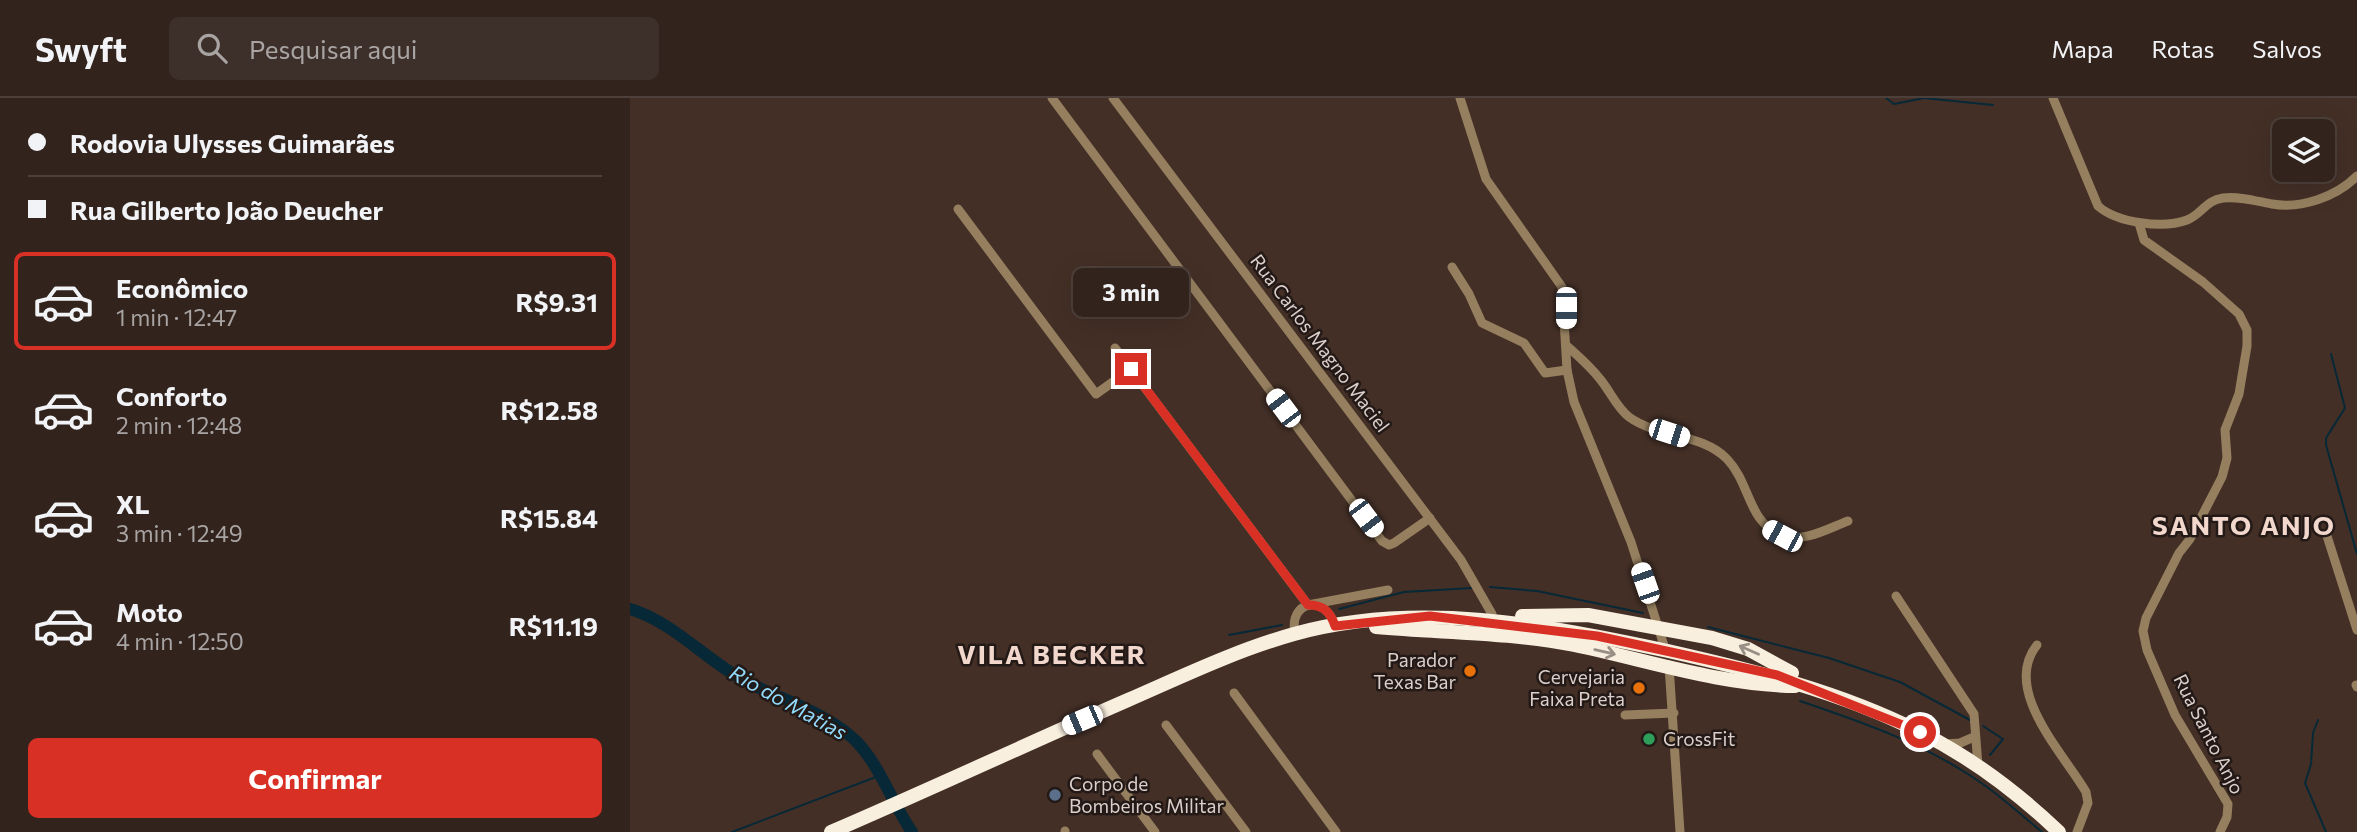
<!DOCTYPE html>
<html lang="pt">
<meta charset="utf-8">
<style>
:root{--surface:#32231c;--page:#3d2f29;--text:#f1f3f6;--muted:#a8a4a3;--line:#4d403b;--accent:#d93025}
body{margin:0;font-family:Commissioner,sans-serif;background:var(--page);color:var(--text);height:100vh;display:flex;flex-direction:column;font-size:26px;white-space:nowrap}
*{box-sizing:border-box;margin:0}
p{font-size:23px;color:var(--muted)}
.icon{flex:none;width:38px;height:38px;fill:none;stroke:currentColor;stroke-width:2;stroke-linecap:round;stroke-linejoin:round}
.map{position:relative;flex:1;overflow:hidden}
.panel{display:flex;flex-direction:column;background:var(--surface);width:630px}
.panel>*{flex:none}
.guide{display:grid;align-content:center;height:154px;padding:0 28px;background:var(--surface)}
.fabs{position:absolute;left:1642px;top:21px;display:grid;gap:14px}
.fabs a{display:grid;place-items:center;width:63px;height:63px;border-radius:10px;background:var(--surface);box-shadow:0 7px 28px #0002,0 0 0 2px var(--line);font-size:35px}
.end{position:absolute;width:32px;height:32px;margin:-16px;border:9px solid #d93025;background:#fff;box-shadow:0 0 0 4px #fff}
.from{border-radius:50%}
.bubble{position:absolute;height:49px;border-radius:10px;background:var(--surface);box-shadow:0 7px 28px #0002,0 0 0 2px var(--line);font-size:23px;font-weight:700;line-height:49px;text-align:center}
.car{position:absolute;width:21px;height:42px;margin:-21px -10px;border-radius:9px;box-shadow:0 0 5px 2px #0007;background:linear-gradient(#fff 24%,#345 0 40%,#fff 0 76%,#345 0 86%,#fff 0)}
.guide b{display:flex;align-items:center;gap:24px;height:66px;font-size:26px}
.guide b+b{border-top:2px solid var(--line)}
.guide i{width:18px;height:18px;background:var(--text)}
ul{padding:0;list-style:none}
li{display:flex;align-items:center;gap:21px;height:98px;margin:0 14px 10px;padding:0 14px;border:4px solid transparent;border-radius:10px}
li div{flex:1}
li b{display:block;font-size:26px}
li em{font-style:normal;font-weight:700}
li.selected{border-color:var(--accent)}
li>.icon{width:63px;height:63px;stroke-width:1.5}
.action{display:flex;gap:14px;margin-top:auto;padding:14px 28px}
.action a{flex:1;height:80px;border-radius:10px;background:var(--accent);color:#fff;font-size:28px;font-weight:700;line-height:80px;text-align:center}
header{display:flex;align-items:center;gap:42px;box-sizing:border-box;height:98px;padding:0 35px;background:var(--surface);border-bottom:2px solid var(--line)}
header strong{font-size:33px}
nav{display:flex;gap:38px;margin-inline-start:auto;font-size:24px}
.search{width:490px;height:63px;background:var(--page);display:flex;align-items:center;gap:18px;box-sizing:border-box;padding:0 24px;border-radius:10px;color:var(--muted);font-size:26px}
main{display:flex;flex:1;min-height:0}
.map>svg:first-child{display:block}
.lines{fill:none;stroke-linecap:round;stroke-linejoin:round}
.stream{stroke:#072836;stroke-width:2}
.river{stroke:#072836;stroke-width:12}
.minor{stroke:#957f5f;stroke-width:9}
.highway{stroke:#f9efdf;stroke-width:14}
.oneway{stroke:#998f85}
.route{stroke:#d93025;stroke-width:9}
.food-dot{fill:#e8710a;stroke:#231916;stroke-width:2.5}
.leisure-dot{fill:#2e9e5b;stroke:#231916;stroke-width:2.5}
.service-dot{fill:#5c6f8a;stroke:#231916;stroke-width:2.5}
.labels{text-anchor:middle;stroke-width:5;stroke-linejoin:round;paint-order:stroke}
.street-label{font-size:19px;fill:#dccfca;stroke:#231916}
.poi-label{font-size:19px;fill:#dccfca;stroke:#231916;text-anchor:end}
.water-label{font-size:21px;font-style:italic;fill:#93dbfd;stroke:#231916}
.district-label{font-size:26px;font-weight:bold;letter-spacing:2px;fill:#f2d7cd;stroke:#231916}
</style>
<header>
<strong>Swyft</strong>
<div class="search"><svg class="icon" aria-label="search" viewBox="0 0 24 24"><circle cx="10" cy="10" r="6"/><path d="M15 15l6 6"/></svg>Pesquisar aqui</div>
<nav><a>Mapa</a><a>Rotas</a><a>Salvos</a></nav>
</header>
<main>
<section class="panel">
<div class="guide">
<b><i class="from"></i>Rodovia Ulysses Guimarães</b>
<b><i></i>Rua Gilberto João Deucher</b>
</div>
<ul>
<li class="selected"><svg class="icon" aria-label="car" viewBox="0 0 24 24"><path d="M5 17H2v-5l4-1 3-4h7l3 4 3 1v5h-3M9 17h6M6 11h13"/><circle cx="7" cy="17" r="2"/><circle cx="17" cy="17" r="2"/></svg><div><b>Econômico</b><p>1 min · 12:47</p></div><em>R$9.31</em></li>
<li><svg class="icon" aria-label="car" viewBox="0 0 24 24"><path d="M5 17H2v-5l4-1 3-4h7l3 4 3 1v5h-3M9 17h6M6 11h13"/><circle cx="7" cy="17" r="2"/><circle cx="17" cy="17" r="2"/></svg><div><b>Conforto</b><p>2 min · 12:48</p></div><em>R$12.58</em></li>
<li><svg class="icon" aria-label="car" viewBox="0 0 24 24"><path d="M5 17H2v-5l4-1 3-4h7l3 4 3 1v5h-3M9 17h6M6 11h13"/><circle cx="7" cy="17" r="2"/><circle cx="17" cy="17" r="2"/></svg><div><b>XL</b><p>3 min · 12:49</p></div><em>R$15.84</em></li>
<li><svg class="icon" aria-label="car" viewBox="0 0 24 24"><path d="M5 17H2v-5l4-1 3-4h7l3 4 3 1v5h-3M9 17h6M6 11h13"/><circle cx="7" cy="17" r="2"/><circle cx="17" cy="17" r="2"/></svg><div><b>Moto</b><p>4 min · 12:50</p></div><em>R$11.19</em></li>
</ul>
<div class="action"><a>Confirmar</a></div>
</section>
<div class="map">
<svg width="1727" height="734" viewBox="0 0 1727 734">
<rect width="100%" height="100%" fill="#432f26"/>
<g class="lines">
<g class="stream">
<polyline points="1256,0 1264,6 1294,0 1363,7"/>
<polyline points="1701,256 1715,310 1696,340 1696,347 1727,456"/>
<polyline points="860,489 907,493 1013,515"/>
<polyline points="709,511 774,494 842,490"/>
<polyline points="1078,529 1199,560 1270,584 1340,622"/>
<polyline points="599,537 652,527"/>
<path d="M1170 603C1235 625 1301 648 1357 689 1376 703 1394 719 1412 734"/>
<polyline points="1688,622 1683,635 1681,666 1675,685 1696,734"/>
<polyline points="1353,628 1373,641 1360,657"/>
<polyline points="102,734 251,677"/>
</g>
<path class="river" d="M0 511C42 524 71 557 108 579 146 601 194 612 226 643 251 669 262 705 282 734"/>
<g class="minor">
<polyline points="422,0 752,443 759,447 764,445 800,420"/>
<polyline points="483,0 831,462 862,516"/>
<polyline points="830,0 856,81 932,189 937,272 944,304 1001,444 1036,554"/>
<path d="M1423 0 1468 108C1487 125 1533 131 1557 122 1571 117 1576 102 1593 100 1609 98 1626 103 1642 106 1671 111 1706 99 1727 78"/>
<polyline points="328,111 466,296 501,271"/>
<polyline points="1509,125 1514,142 1573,184 1609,216 1617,232 1617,248 1609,296 1595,332 1597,360 1592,379 1560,441 1549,455 1516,520 1513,533 1517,552 1545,617 1598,706 1597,719 1590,734"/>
<polyline points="822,169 839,196 852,225 894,245 915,275 937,272"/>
<path d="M936 247C948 258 960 268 970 281 980 293 987 310 999 319 1028 340 1072 335 1097 361 1121 386 1117 423 1151 437 1172 446 1199 430 1218 423"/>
<polyline points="485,250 678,507 758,492"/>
<polyline points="1697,438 1727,532"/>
<polyline points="1266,498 1344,616 1348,668"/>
<path d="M665 536C658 503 695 495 705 528"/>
<path d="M1407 547C1371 592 1434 656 1456 694L1458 705 1447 734"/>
<polyline points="1039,567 1050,734"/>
<polyline points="1726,587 1727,589"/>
<polyline points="604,595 706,734"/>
<polyline points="995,617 1044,615"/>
<polyline points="536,627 616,734"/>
<polyline points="1316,646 1330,645 1344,639"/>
<polyline points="467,656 525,734"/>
<polyline points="435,733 435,734"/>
</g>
<g class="highway">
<polyline points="892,518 958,517 1082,540 1118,551 1162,575"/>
<path d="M746 529C812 535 878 534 944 547 1017 562 1089 587 1165 588"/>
<path d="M201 734C301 691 399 645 498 602 553 578 607 552 664 536 787 502 916 527 1038 553 1126 573 1208 593 1290 634 1340 659 1388 695 1429 734"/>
</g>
</g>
<defs><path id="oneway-shaft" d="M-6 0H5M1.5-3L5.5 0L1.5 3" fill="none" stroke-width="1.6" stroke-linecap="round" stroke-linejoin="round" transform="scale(1.75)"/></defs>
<g class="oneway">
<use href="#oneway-shaft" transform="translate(1119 552) rotate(-156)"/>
<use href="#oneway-shaft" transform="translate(975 554) rotate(13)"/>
</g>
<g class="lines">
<path class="route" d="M501 271 678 507C693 507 700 513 705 528L800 518 967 538 1147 577 1290 634"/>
</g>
<g class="food-dot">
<circle cx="840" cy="573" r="7"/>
<circle cx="1009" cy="590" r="7"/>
</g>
<circle class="leisure-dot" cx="1019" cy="641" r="7"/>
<circle class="service-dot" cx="425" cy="697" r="7"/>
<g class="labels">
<g class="street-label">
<text transform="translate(690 245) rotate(53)" y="7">Rua Carlos Magno Maciel</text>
<text transform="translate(1579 636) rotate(63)" y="7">Rua Santo Anjo</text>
</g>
<g class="poi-label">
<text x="826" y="569">Parador<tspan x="826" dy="22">Texas Bar</tspan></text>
<text x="995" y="586">Cervejaria<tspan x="995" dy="22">Faixa Preta</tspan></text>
<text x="1033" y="648" text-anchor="start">CrossFit</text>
<text x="439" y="693" text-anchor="start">Corpo de<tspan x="439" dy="22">Bombeiros Militar</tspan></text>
</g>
<g class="water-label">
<text transform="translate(158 605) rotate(29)" y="7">Rio do Matias</text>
</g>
<g class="district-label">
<text x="1614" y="437">SANTO ANJO</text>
<text x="422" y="566">VILA BECKER</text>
</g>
</g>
</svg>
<div class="fabs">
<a><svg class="icon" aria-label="layers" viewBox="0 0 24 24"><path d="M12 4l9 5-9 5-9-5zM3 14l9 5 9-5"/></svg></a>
</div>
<i class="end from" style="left:1290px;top:634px"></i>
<i class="end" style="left:501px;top:271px"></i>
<div class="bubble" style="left:443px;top:170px;width:116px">3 min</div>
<i class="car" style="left:936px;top:210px;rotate:180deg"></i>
<i class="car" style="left:653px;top:310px;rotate:323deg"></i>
<i class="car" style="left:1039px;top:335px;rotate:108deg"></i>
<i class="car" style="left:736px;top:420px;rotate:143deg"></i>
<i class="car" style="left:1152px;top:438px;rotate:298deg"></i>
<i class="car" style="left:1015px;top:485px;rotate:341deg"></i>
<i class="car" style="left:452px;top:622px;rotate:247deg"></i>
</div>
</main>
